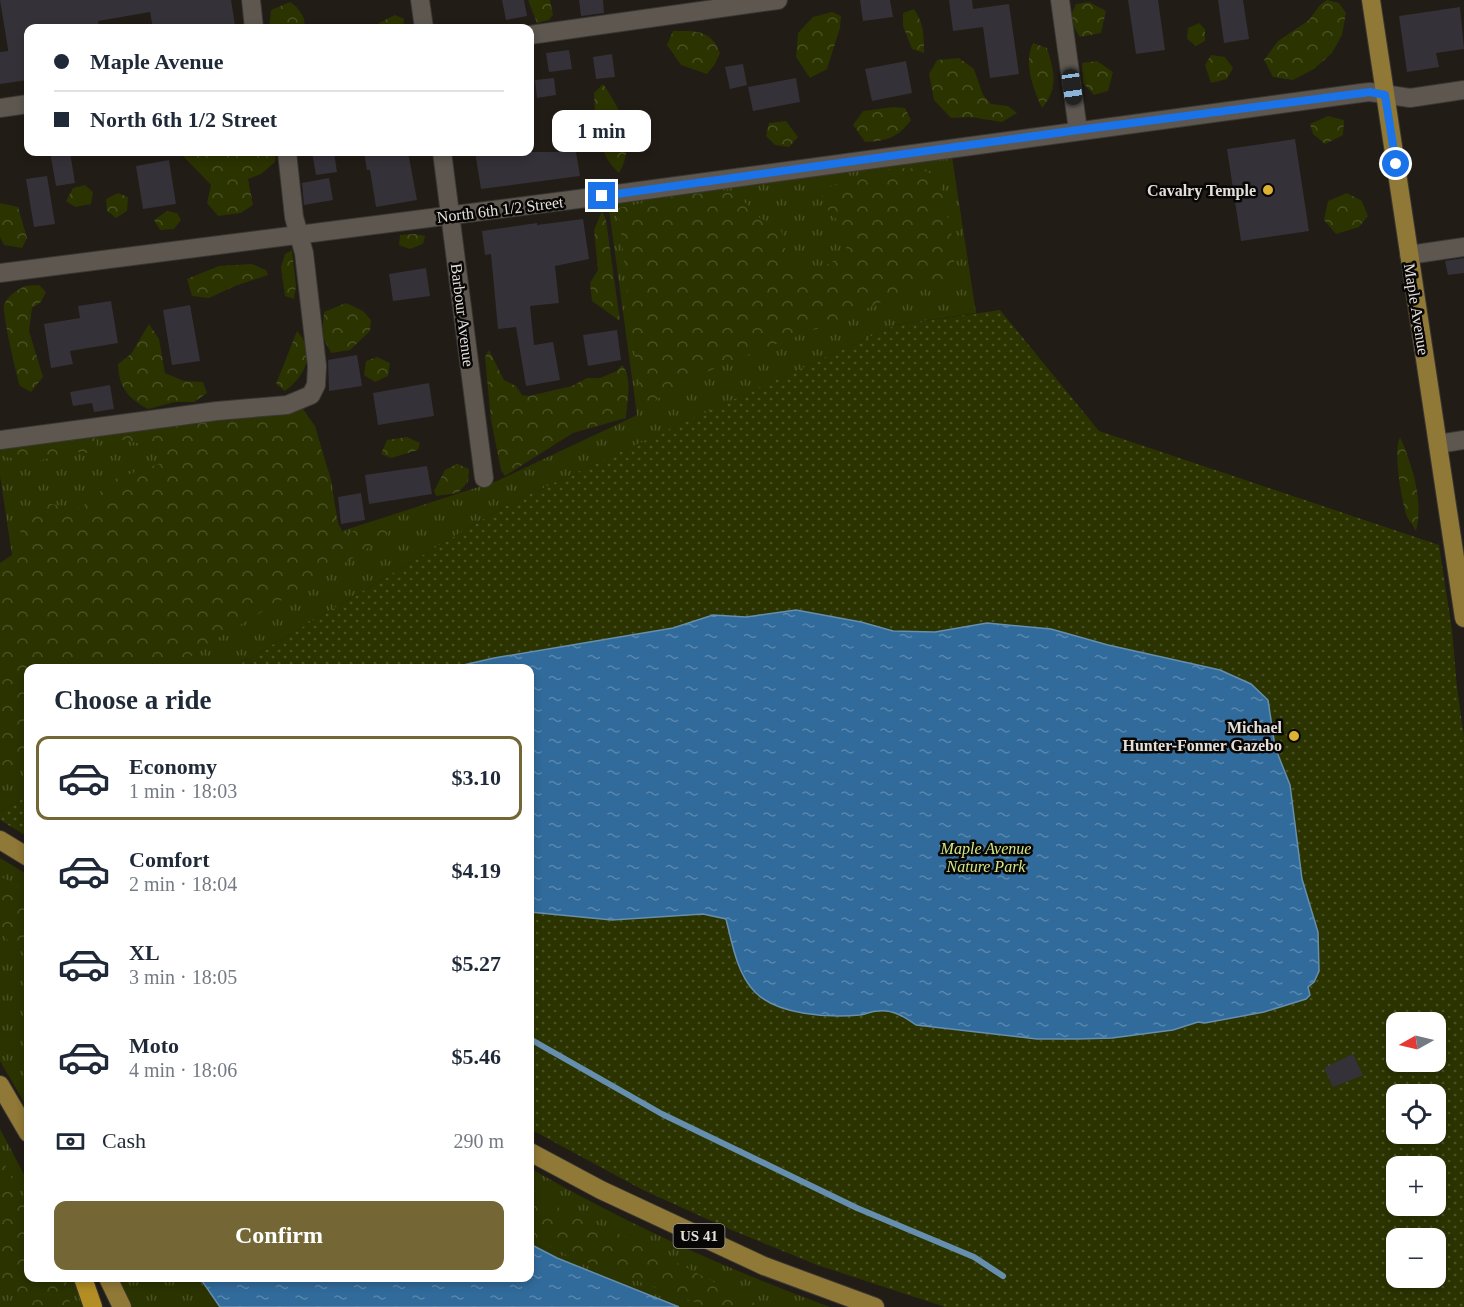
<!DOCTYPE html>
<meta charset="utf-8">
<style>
:root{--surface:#fff;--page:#f2f2f3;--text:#1f2937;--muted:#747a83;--line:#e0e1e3;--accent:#746735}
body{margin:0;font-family:Georgia,serif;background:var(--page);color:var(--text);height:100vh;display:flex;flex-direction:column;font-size:22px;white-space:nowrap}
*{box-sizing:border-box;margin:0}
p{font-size:20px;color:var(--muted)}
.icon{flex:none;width:33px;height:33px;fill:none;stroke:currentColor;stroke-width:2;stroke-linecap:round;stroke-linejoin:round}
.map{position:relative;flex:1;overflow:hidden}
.panel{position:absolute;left:24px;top:664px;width:510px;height:618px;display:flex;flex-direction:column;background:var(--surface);border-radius:12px;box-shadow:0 3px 9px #0003}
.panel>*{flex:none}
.top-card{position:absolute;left:24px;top:24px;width:510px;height:132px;border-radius:12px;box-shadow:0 3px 9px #0003;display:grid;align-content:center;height:132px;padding:0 30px;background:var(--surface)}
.needle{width:39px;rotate:262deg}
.fabs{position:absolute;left:1386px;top:1012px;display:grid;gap:12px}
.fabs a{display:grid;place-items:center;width:60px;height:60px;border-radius:12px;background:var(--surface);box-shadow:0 3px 9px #0003;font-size:30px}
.end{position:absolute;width:27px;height:27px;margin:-14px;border:8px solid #1a73e8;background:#fff;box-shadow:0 0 0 3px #fff}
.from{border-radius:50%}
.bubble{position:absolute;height:42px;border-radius:12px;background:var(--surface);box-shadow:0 3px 9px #0003;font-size:20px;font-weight:700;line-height:42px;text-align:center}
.car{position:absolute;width:18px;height:36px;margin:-18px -9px;border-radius:8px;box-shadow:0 0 4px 2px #0007;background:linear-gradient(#222 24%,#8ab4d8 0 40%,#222 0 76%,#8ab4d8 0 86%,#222 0)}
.top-card b{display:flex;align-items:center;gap:21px;height:57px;font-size:22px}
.top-card b+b{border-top:2px solid var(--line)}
.top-card i{width:15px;height:15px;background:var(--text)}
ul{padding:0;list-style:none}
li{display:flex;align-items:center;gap:18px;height:84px;margin:0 12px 9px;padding:0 18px;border:3px solid transparent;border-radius:12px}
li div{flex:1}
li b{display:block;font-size:22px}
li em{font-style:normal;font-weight:700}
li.on{border-color:var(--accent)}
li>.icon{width:54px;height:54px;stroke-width:1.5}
h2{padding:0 30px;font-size:27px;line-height:72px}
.pay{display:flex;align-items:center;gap:15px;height:66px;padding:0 30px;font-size:22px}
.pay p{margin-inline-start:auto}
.cta{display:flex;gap:12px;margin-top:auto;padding:12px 30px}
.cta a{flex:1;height:69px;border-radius:12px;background:var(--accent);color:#fff;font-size:24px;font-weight:700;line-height:69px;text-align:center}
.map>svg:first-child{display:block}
.grass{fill:url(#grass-tufts)}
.forest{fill:url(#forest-crowns)}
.park{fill:url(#park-dots);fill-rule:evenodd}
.water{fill:url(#water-ripples);stroke:#668eae;stroke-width:1.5}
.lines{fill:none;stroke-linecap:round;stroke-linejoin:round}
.stream{stroke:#668eae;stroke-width:6}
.building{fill:#353138}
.minor-casing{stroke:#3a3733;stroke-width:20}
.major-casing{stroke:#3a3733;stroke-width:20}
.highway-casing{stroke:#3a3733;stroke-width:20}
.minor{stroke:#5d5750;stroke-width:18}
.major{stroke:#907836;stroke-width:18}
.highway{stroke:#b28e24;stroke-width:18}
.route{stroke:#1a73e8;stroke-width:8}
.poi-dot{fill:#dcb233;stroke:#090705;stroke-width:2}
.labels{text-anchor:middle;stroke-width:5;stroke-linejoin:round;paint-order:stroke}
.shield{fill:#090705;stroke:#a29f9c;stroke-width:1.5}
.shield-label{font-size:15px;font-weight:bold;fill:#e3e0dc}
.poi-label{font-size:16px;font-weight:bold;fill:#e3e0dc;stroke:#090705;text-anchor:end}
.street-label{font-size:16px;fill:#e3e0dc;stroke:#090705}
.park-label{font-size:16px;font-style:italic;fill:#d3e985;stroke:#090705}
</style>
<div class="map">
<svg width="1464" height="1307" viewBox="0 0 1464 1307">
<defs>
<pattern id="grass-tufts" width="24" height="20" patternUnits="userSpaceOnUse" patternTransform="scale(1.5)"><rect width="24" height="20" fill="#2b3300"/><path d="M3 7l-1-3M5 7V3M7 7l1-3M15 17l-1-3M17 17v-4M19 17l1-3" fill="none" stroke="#4a5025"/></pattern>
<pattern id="forest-crowns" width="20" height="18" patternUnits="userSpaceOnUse" patternTransform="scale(1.5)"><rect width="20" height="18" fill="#2b3300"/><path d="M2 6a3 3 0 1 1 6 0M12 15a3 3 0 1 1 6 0" fill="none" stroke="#4a5025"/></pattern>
<pattern id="park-dots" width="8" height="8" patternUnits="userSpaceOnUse" patternTransform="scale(1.5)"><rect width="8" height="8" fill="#2b3300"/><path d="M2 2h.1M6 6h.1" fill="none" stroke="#4a5025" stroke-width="1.8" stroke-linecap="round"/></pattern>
<pattern id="water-ripples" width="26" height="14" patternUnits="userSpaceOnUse" patternTransform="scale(1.5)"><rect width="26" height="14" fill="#316b9b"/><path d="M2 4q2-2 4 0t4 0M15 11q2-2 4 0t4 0" fill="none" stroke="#5987ad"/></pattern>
</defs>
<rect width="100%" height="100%" fill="#211c16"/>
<g class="grass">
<polygon points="952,157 976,313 896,325 507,505 232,669 28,669 28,796 0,812 0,563 12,555 0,476 0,443 301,406 315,426 331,480 338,523 342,531 497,481 637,415 608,202"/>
<polygon points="0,858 28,875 28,1109 0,1061"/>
<polygon points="0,1129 28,1182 28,1278 74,1278 85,1307 0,1307"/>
<path d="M530 1168C625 1223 726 1269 830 1307H129L115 1278H530Z"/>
</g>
<g class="forest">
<polygon points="528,0 550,0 553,15 549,20 537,23"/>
<polygon points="1327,0 1339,3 1346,13 1342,35 1332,53 1314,69 1293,80 1273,77 1264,60 1278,41 1309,20 1320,5"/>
<path d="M290 2C300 9 305 16 305 28H269L271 10Z"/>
<polygon points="1089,2 1106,11 1101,33 1080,37 1069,19 1076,4"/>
<path d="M914 9C924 24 924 36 924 53L912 49 903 26V13Z"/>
<polygon points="832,12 841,16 840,28 827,69 810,78 796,57 798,33 813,17"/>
<polygon points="395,15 404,19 403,28 378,28 379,23"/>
<polygon points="1199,23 1205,29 1205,41 1196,46 1187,39 1188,28"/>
<path d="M673 31C695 31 711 29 720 53L715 64 707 74 681 65 667 45Z"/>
<path d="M1033 43 1047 48C1054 71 1059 88 1042 108 1033 89 1023 62 1033 43Z"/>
<polygon points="1211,55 1225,57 1233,68 1227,79 1211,83 1205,65"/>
<polygon points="959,58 974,69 983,95 991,104 1008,106 1017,113 1002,122 970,117 951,118 934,100 929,74 937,60"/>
<polygon points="1097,61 1113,72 1108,91 1094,95 1083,83 1082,63"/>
<path d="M603 84C621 109 637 143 619 173 597 154 595 121 594 93Z"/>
<path d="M894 107 905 108 911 120C898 138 886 141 865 142L853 125 863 111Z"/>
<polygon points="1328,116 1344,120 1343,135 1325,144 1313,134 1310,124"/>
<polygon points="786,121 798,137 789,147 775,145 766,136 769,123"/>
<polygon points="179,152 276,152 275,162 261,174 248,179 253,205 241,213 218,216 207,203 211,185"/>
<path d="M904 168 921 169 938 177 951 231 955 255 951 283 920 279 909 289 851 316 757 351 690 379 643 408 631 332 621 231 619 218 615 214 619 208 684 194 730 193 747 204 760 218 781 229 786 253 787 273C813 276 826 266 847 252L844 227 826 208 820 190 876 172Z"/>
<polygon points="85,185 93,192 91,204 75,207 66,201 73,188"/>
<polygon points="118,193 128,197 127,211 116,218 107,211 106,199"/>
<polygon points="1347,193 1362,201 1368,216 1359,227 1336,234 1324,220 1328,201"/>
<polygon points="0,203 18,207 27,238 22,248 4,245 0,237"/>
<polygon points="167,211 177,213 181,220 174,229 160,230 154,220"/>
<polygon points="602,211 606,220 620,321 592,301 590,283 598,270 594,230"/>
<polygon points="415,234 425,236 423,244 410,249 399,245 400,235"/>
<polygon points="292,250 296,286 294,299 285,296 281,267 285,254"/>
<polygon points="252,264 266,270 268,275 235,286 209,298 192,296 187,279 219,266"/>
<path d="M25 286 39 285 46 292 41 302 32 308 29 331 43 377 31 392 20 386C16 374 2 312 4 305 8 295 16 291 25 286Z"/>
<polygon points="346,303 363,311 371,320 370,331 350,350 331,353 322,335 324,312"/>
<path d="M149 324 159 339 165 373 184 381 203 382 207 393 194 402H175L148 409C127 398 119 387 118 364L131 354Z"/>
<path d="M297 331C317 353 305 376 285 391L276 384Z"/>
<path d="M489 350 504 380 516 386 522 395 529 396 572 386 587 378H600L617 371 622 365C633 378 627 401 626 418L573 433 505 476 501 470 491 420 485 357Z"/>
<polygon points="377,357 390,363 388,376 375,382 364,375 366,361"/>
<path d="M294 412C298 414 304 415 307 418 317 427 330 479 332 494 334 510 332 522 344 534 358 531 373 523 387 523L389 533 361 553 218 638 173 669H28V758L0 774V566L17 556 23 515 35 501 77 509 94 499 109 481 164 462V448L117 439C172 422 237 415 294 412Z"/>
<polygon points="407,437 420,443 418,450 391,458 381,454 387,440"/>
<path d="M1400 437C1412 464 1424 501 1416 531 1413 525 1408 520 1406 514 1401 497 1393 451 1400 437Z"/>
<polygon points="95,438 97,444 87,453 77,452 37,461 5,457 2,450 12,446"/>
<polygon points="457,464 469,469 468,482 458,493 436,496 434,491 445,470"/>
<polygon points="0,876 28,892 28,956 12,945 0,931"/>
<polygon points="0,1155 28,1211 28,1278 60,1278 72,1307 27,1307 18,1296 0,1294"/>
<polygon points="530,1195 637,1242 762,1307 708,1307 567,1255 530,1237"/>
</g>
<g class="park">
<path d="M1000 310 1099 431 1439 545 1452 630 1457 688 1464 737V1307H945L817 1265 729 1229 643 1190 530 1129V669H232L507 505 689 420 896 325ZM1396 1023H1436V1062H1396ZM1396 1095H1436V1134H1396ZM1396 1167H1436V1206H1396ZM1396 1239H1436V1278H1396Z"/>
<polygon points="28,796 28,837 0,820 0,812"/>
</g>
<g class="water">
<path d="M796 610 861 622 893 631 935 632 987 623 1051 629 1108 645 1220 670 1251 684 1268 700 1275 747 1290 785 1302 879 1318 932 1319 971 1314 982 1308 987 1310 995 1306 999 1264 1012 1205 1023 1198 1022 1173 1030 1112 1038 1078 1039H1037L916 1025C905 1017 892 1009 878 1011 872 1011 866 1014 860 1015 829 1018 777 1015 755 992 737 974 732 943 726 919L703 914 612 920 530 912V669H446L494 658 673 628 713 615 746 617Z"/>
<polygon points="530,1244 557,1258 679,1307 220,1307 200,1278 530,1278"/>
</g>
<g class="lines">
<polyline class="stream" points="530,1039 662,1114 857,1208 974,1257 1003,1276"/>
</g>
<g class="building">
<polygon points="0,0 231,0 235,25 216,28 199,28 199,25 179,28 153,28 150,12 98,21 99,28 28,28 28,34 25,35 28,58 28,80 0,84 0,52 8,51 8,49"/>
<polygon points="502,0 524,0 527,16 506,20"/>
<polygon points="579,0 603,0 604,13 581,16"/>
<polygon points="860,0 890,0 893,17 863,21"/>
<polygon points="949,0 972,0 973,9 1009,4 1019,74 990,78 983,27 953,31"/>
<polygon points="1128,0 1158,0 1165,50 1136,54"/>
<polygon points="1218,0 1243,0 1249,39 1224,43"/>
<polygon points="1460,7 1464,49 1436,53 1439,67 1407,72 1399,16"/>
<polygon points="569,50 572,69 549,72 546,53"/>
<polygon points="612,54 615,77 596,79 593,57"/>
<polygon points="906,61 912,93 872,101 865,69"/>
<polygon points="743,64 747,85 730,89 725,67"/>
<polygon points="554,78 556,95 537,98 535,80"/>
<polygon points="796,78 800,102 753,111 748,87"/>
<polygon points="579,122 582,140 577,141 578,143 560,146 558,125"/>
<polygon points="1295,139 1309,231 1241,241 1227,149"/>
<polygon points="50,152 70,152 75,183 56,186"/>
<polygon points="312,152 334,152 337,172 316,175"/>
<polygon points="364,152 408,152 417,200 376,207 370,170 367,170"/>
<polygon points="475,152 576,152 580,176 481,189"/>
<polygon points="169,160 176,204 143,209 136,166"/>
<polygon points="47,176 55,224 34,227 26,179"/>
<polygon points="329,178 333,200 304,205 302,183"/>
<polygon points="583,219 589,259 555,266 559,303 530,306 534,345 553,342 560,380 526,386 516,327 498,329 491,254 485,255 482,231 537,223 537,225"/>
<polygon points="1464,258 1464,273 1448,275 1445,261"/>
<polygon points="426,268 430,296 393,301 389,274"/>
<polygon points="111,301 118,343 70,351 73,364 51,368 44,324 80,318 78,306"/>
<polygon points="190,305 200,361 172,365 163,310"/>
<polygon points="617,330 621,360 588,366 583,335"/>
<polygon points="357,355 362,386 329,391 328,360"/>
<polygon points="429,383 434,416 378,425 373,393"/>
<polygon points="110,385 114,409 94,412 92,403 73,406 70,392"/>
<polygon points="427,466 432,494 369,504 365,475"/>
<polygon points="361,493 365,520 341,524 338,497"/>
<polygon points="1353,1054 1363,1075 1333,1087 1324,1068"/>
</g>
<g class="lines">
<g class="minor-casing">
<g id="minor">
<polyline points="251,0 254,28"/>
<polyline points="420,0 424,28"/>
<polyline points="1060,0 1078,130"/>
<polyline points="530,35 778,0"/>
<polyline points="0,108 28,104"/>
<polyline points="442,152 484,478"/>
<polyline points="1409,255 1464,247"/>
<polyline points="0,273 602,196 1361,93 1370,92 1410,98 1464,90"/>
<polyline points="0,440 217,411 287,405 311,395 316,385 317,366 304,253 294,217 287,152"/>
<polyline points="1438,444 1464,440"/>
</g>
</g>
<g class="major-casing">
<g id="major">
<polyline points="1371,0 1464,618"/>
<polyline points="0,840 28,857"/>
<polyline points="0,1085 28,1133"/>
<polyline points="530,1152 601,1190 764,1266 875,1307"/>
<polyline points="108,1278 122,1307"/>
</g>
</g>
<g class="highway-casing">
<polyline id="highway" points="83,1278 93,1307"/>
</g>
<use href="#minor" class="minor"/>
<use href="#major" class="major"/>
<use href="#highway" class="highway"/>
</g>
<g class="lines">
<polyline class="route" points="602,196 1078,130 1370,92 1385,95 1396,164"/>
</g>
<g class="poi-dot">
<circle cx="1268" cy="190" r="6"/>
<circle cx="1294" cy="736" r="6"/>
</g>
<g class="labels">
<rect class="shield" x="673.5" y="1224" width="51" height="24" rx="4.5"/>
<g class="shield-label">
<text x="699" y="1241">US 41</text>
</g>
<g class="poi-label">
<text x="1256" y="196">Cavalry Temple</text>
<text x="1282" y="733">Michael<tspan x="1282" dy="18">Hunter-Fonner Gazebo</tspan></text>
</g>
<g class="street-label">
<text transform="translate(500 209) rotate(-7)" y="6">North 6th 1/2 Street</text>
<text transform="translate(1417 309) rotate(81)" y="6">Maple Avenue</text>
<text transform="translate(463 315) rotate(83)" y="6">Barbour Avenue</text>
</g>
<g class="park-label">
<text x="986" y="854">Maple Avenue<tspan x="986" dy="18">Nature Park</tspan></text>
</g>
</g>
</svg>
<div class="fabs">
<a><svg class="needle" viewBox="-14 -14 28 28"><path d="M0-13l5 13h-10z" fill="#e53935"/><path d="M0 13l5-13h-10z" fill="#747a83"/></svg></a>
<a><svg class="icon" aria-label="locate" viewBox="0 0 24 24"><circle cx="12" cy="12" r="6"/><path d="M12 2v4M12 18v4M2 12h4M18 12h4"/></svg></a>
<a>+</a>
<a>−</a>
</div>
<i class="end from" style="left:1396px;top:164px"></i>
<i class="end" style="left:602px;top:196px"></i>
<div class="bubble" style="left:552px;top:110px;width:99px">1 min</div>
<i class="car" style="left:1072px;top:87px;rotate:172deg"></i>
<div class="top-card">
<b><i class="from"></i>Maple Avenue</b>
<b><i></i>North 6th 1/2 Street</b>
</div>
<section class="panel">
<h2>Choose a ride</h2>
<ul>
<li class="on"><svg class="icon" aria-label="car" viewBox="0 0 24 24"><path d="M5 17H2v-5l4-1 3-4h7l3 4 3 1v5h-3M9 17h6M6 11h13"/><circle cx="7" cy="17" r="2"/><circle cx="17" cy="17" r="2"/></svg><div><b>Economy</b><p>1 min · 18:03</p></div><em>$3.10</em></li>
<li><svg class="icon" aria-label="car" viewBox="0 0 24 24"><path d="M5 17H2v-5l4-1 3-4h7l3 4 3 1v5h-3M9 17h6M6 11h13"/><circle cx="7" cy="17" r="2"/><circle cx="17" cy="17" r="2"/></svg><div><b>Comfort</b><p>2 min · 18:04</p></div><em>$4.19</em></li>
<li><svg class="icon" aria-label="car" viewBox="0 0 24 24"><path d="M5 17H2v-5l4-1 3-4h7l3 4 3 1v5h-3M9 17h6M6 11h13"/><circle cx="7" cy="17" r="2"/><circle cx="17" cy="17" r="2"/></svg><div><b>XL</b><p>3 min · 18:05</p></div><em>$5.27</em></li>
<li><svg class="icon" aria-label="car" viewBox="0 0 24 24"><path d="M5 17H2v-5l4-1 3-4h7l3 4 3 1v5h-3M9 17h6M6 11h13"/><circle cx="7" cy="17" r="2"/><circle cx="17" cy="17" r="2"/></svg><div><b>Moto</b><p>4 min · 18:06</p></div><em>$5.46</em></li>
</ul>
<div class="pay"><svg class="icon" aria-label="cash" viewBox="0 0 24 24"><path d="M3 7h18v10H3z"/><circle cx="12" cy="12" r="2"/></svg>Cash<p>290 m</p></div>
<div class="cta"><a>Confirm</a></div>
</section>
</div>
